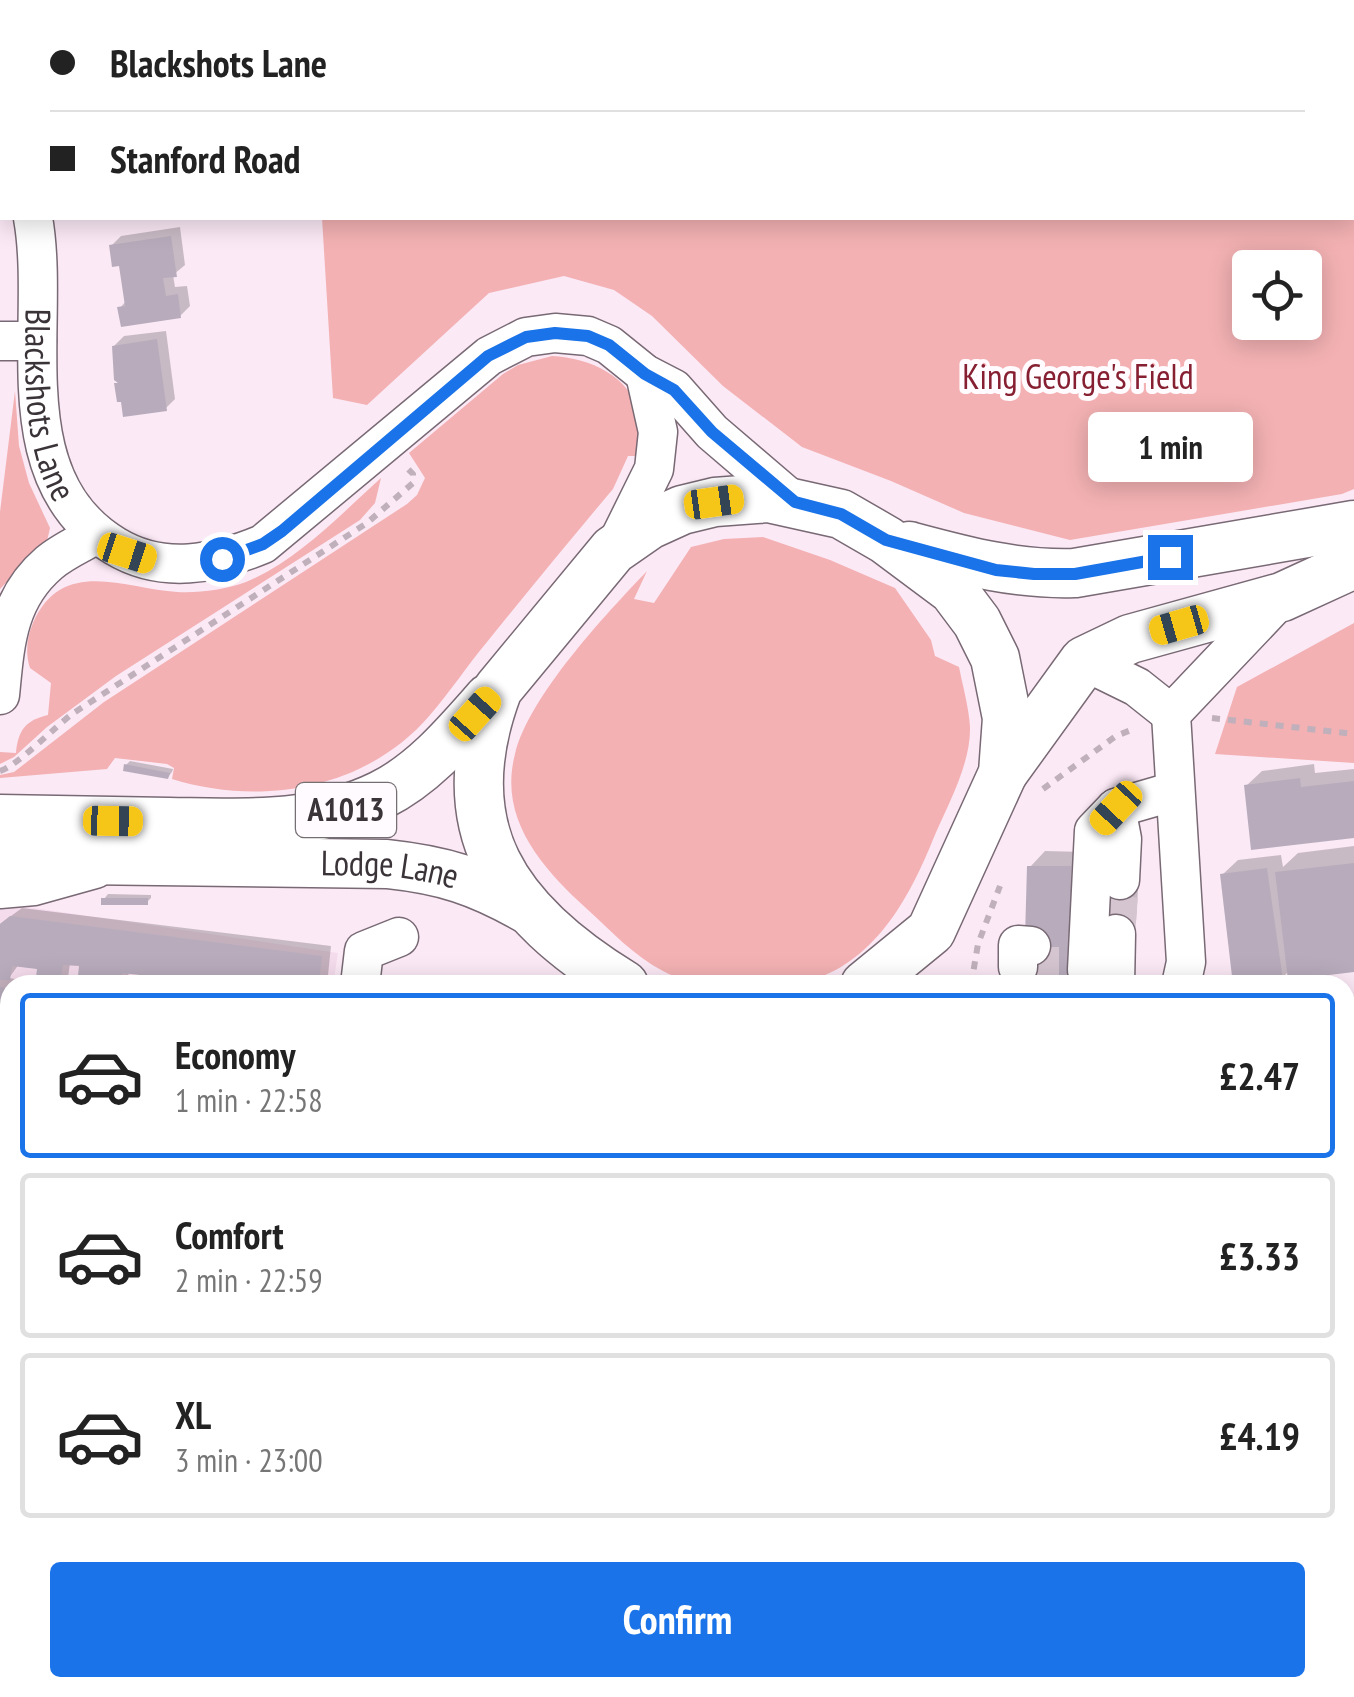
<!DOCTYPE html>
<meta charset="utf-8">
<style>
:root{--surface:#fff;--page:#f2f2f2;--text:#222;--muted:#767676;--line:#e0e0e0;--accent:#1a73e8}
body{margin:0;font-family:"PT Sans Narrow",sans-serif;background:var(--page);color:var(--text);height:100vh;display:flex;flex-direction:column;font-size:38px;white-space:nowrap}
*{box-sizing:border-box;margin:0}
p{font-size:32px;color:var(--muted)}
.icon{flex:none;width:55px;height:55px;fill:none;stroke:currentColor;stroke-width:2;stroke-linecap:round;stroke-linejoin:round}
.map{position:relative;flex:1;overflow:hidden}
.drawer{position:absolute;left:0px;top:975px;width:1355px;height:722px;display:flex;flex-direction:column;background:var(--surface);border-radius:30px 30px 0 0;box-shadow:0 5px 25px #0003}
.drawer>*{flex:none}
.guide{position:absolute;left:0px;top:0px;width:1355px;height:220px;box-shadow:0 5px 25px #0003;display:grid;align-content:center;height:220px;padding:0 50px;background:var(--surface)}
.tools{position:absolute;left:1232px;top:250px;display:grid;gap:20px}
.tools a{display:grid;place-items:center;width:90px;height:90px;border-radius:10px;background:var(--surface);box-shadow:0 5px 25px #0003;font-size:50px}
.end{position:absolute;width:45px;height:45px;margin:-22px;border:12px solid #1a73e8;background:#fff;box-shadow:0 0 0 5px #fff}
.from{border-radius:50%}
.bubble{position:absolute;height:70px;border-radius:10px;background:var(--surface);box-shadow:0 5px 25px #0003;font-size:32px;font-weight:700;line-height:70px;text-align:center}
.car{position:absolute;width:30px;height:60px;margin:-30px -15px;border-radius:12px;box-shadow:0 0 8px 2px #0007;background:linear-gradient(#f5c518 24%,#345 0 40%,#f5c518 0 76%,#345 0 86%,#f5c518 0)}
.guide b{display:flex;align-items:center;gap:35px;height:95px;font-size:38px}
.guide b+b{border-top:2px solid var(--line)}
.guide i{width:25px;height:25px;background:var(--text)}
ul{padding:18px 0 0;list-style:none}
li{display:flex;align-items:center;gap:30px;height:165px;margin:0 20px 15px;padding:0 30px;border:5px solid var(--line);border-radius:10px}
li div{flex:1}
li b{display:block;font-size:38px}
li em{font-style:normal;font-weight:700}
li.selected{border-color:var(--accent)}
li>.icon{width:90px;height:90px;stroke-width:1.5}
.action{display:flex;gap:20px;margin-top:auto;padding:20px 50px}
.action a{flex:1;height:115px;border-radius:10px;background:var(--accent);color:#fff;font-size:40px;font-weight:700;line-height:115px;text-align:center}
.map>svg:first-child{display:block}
.built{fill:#f5dced}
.green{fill:#f3b1b3;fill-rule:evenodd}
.shadow{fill:#0003}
.building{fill:#b8acbc}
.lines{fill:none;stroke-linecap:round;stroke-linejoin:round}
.minor-tunnel{stroke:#d4c5d0;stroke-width:38;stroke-dasharray:38 19;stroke-linecap:butt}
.minor-casing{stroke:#786974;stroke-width:41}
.major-casing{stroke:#786974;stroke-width:51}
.path{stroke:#bfb0bb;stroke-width:6;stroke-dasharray:8 8;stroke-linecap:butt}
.minor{stroke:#fff;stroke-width:38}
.major{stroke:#fff;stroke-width:48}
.route{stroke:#1a73e8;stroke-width:12}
.labels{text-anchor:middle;stroke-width:10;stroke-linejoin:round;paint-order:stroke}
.shield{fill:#fffbfe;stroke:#756f73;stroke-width:2.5}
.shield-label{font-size:32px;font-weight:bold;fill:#3a3338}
.park-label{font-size:35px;fill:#861f31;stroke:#fffbfe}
.street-label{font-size:35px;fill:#3a3338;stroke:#fffbfe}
</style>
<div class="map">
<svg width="1354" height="1697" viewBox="0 0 1354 1697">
<rect width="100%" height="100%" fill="#fbe9f6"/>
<polygon class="built" points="0,903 338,953 333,985 10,985 10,1103 0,1105"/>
<g class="green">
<path d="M552 0H1354V489L1342 494 1070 540 964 513 891 481 802 447 723 386 652 316 614 290 564 276 489 293 367 405 333 398 322 218H1352V2ZM1250 268H1305V322H1250Z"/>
<path d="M552 356C589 358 631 375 639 416 642 428 641 443 641 456H628L613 489C570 540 528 591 487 642 467 666 450 692 430 715 367 789 262 807 172 779L174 768 167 764 115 758 107 769 0 778V775L14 772 104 702 407 504 417 495 425 478 409 453 503 374 518 365Z"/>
<polygon points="15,391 19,446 29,483 50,528 47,541 0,589 0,512"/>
<path d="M381 478 375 503 360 520 116 676 47 727 14 757 0 764V752L16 753C18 730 26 720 48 715L51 683 30 668C25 653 27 637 33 623 62 556 126 589 177 592 200 593 224 590 246 582 297 561 340 515 381 478Z"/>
<path d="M763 537 830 560 895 588 931 640 935 656 959 667C963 687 969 708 970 727 971 765 946 808 932 842 906 905 870 969 797 984 780 987 761 985 744 985 716 985 688 985 663 971 634 956 611 931 587 909 542 868 498 819 515 754 529 696 606 614 647 571L634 599 654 603 691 547 724 539Z"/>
<polygon points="1354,623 1354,763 1215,754 1237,687"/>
<polygon points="496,1688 1141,1688 1155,1697 494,1697"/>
</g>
<g class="shadow">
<polygon points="119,0 119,2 91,2 107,0"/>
<polygon points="180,227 185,265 173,275 175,287 187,286 190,306 180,316 120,308 126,301 121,263 111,246 121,236"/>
<polygon points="166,331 175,399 166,408 120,381 114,346 124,336"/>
<polygon points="130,761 173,769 172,772 168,777 126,765"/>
<polygon points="1314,764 1315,773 1354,769 1354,835 1246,786 1262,771"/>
<polygon points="1354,846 1354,970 1289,971 1282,978 1222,875 1238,860 1281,855 1283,867 1298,853"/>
<polygon points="1045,851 1085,852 1104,967 1006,985 1034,934 1030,867"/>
<polygon points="1119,871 1139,872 1136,922 1126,932"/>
<polygon points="108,894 151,895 151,898 147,902 104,899"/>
<polygon points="22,908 331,946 327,985 203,985 190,979 189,985 141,985 143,973 129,971 127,985 79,985 82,964 70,963 67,985 37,985 39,967 19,964 9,978 21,980 20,985 10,985 10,1058 6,1087 0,1093 0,924"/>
<polygon points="1345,1188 1354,1194 1354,1261 1345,1262"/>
<polygon points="0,1198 10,1200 9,1262 0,1271"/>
<polygon points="0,1273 7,1274 0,1335"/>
<polygon points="154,1688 210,1688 208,1697 153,1697"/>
<polygon points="312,1688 357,1688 356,1697 311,1697"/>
<polygon points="379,1688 430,1688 426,1697 377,1697"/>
<polygon points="447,1688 526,1688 524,1697 445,1697"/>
</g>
<g class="building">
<polygon points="171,236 177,277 163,278 166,296 178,294 181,318 121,327 117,307 125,306 119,266 112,267 109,245"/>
<polygon points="157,339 167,411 123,417 121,402 117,402 114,383 118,383 114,380 112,346"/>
<polygon points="124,764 170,773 168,779 123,771"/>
<polygon points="1300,778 1301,787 1354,781 1354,838 1251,850 1244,785"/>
<polygon points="1354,863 1354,972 1288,980 1275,872"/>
<polygon points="1027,866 1071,866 1071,937 1068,937 1067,969 1101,971 1101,985 1004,985 1004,967 1025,937"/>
<polygon points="1267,868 1283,980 1233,985 1220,874"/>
<polygon points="1106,880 1130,881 1127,935 1103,934"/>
<rect x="101" y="898" width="47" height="7"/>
<polygon points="10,916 322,956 319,985 200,985 182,981 182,985 139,985 140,975 122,973 120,985 77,985 79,966 63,965 60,985 35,985 37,969 12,966 10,980 0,980 0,924"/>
<polygon points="0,987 10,989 2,1061 0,1061"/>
<polygon points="1345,1204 1354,1209 1354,1263 1350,1269 1345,1265"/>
<polygon points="0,1209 8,1210 2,1257 0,1257"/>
<polygon points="1347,1564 1354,1568 1354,1605 1345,1599"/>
<polygon points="152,1688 203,1688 201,1697 150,1697"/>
<polygon points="310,1688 350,1688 349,1697 308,1697"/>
<polygon points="376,1688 423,1688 421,1697 375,1697"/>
<polygon points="444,1688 482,1693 483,1688 519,1688 518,1697 443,1697"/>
</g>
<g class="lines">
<g class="minor-tunnel">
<polyline points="1116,934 1120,880"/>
<polyline points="1040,985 1040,946"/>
</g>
<g class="minor-casing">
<g id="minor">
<polyline points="0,55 2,66"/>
<path id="s1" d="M33 218C52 324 1 477 115 546 163 575 215 564 263 544L489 356 526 337 555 333 588 336 609 345 645 374 674 389 712 432 795 503"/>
<polyline points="0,341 37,341"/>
<polyline points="614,550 654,469 658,432 645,374"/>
<polyline points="1084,661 1137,687 1171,714"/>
<path d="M0 695C5 644 7 599 49 563 63 551 82 543 97 534"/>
<polyline points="1116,808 1122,839 1120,880"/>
<polyline points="0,889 34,886 95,869"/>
<polyline points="1018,967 1018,945 1031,946"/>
<polyline points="1087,970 1094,831 1116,808 1175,791"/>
<polyline points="360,985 364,951 399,937"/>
<polyline points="1115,985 1116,934"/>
<polyline points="1181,985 1186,962 1171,714 1282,597"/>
<polyline points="0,1134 10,1131"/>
</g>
</g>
<g class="major-casing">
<g id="major">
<path d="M909 546C965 561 1016 575 1075 573L1354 525"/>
<polyline points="1003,773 1084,661 1130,639 1282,597 1354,564"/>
<path d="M0 819C56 820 113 821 169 822 242 823 314 828 381 795 424 774 458 733 489 698"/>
<path id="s2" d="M0 859 387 864C444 870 477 881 527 909"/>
<path d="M624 985C505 912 445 828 498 689L613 550 649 525 682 510 715 502 769 498 841 514 886 540 953 590 977 622 995 658 1007 718 1003 773 931 931 865 985"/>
<polyline points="1345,1385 1354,1391"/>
<polyline points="1345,1429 1354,1434"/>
</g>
</g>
<g class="path">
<polyline points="1212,718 1354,734"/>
<path d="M0 771C17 766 55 727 72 714L367 523 413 483V474L406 467"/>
<polyline points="1043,789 1116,736 1136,728"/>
<polyline points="971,985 978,944 1000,886"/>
<polyline points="882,1697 884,1688"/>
</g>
<use href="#minor" class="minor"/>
<use href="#major" class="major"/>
</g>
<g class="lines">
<polyline class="route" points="222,559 263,544 282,531 488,356 526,337 555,333 588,336 609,345 645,374 674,390 712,432 795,502 841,514 886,540 996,570 1034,574 1075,574 1170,557"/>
</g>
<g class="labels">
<rect class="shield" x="296" y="783" width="100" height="54" rx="8"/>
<g class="shield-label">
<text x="346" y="821">A1013</text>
</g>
<g class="park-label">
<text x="1078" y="389">King George's Field</text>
</g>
<g class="street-label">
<text dy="12" stroke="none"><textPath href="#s1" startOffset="188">Blackshots Lane</textPath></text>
<text dy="12" stroke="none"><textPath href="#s2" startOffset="390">Lodge Lane</textPath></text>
</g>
</g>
</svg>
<div class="tools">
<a><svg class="icon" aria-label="locate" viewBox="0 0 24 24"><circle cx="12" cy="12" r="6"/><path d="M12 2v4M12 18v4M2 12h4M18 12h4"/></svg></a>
</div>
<i class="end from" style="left:222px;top:559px"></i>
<i class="end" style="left:1170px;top:557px"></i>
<div class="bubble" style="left:1088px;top:412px;width:165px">1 min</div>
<i class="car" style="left:714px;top:502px;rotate:82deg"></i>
<i class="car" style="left:127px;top:553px;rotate:108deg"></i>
<i class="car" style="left:1179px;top:625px;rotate:254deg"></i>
<i class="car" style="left:475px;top:714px;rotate:42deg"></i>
<i class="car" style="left:1116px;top:808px;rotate:223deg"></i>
<i class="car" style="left:113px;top:821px;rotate:91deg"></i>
<div class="guide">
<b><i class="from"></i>Blackshots Lane</b>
<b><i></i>Stanford Road</b>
</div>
<section class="drawer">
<ul>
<li class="selected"><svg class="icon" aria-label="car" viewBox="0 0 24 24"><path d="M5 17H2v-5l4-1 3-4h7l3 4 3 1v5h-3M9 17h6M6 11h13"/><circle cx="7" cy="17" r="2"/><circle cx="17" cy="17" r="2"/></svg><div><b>Economy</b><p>1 min · 22:58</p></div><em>£2.47</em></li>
<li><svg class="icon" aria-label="car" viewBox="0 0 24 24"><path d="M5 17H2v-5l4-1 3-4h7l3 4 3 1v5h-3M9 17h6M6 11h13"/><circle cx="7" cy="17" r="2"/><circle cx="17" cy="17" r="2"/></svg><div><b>Comfort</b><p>2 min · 22:59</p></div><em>£3.33</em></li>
<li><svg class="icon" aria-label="car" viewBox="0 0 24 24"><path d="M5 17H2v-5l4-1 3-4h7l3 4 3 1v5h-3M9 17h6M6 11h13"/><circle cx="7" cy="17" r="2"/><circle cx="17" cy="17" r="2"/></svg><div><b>XL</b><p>3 min · 23:00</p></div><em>£4.19</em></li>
</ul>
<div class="action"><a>Confirm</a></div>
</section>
</div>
